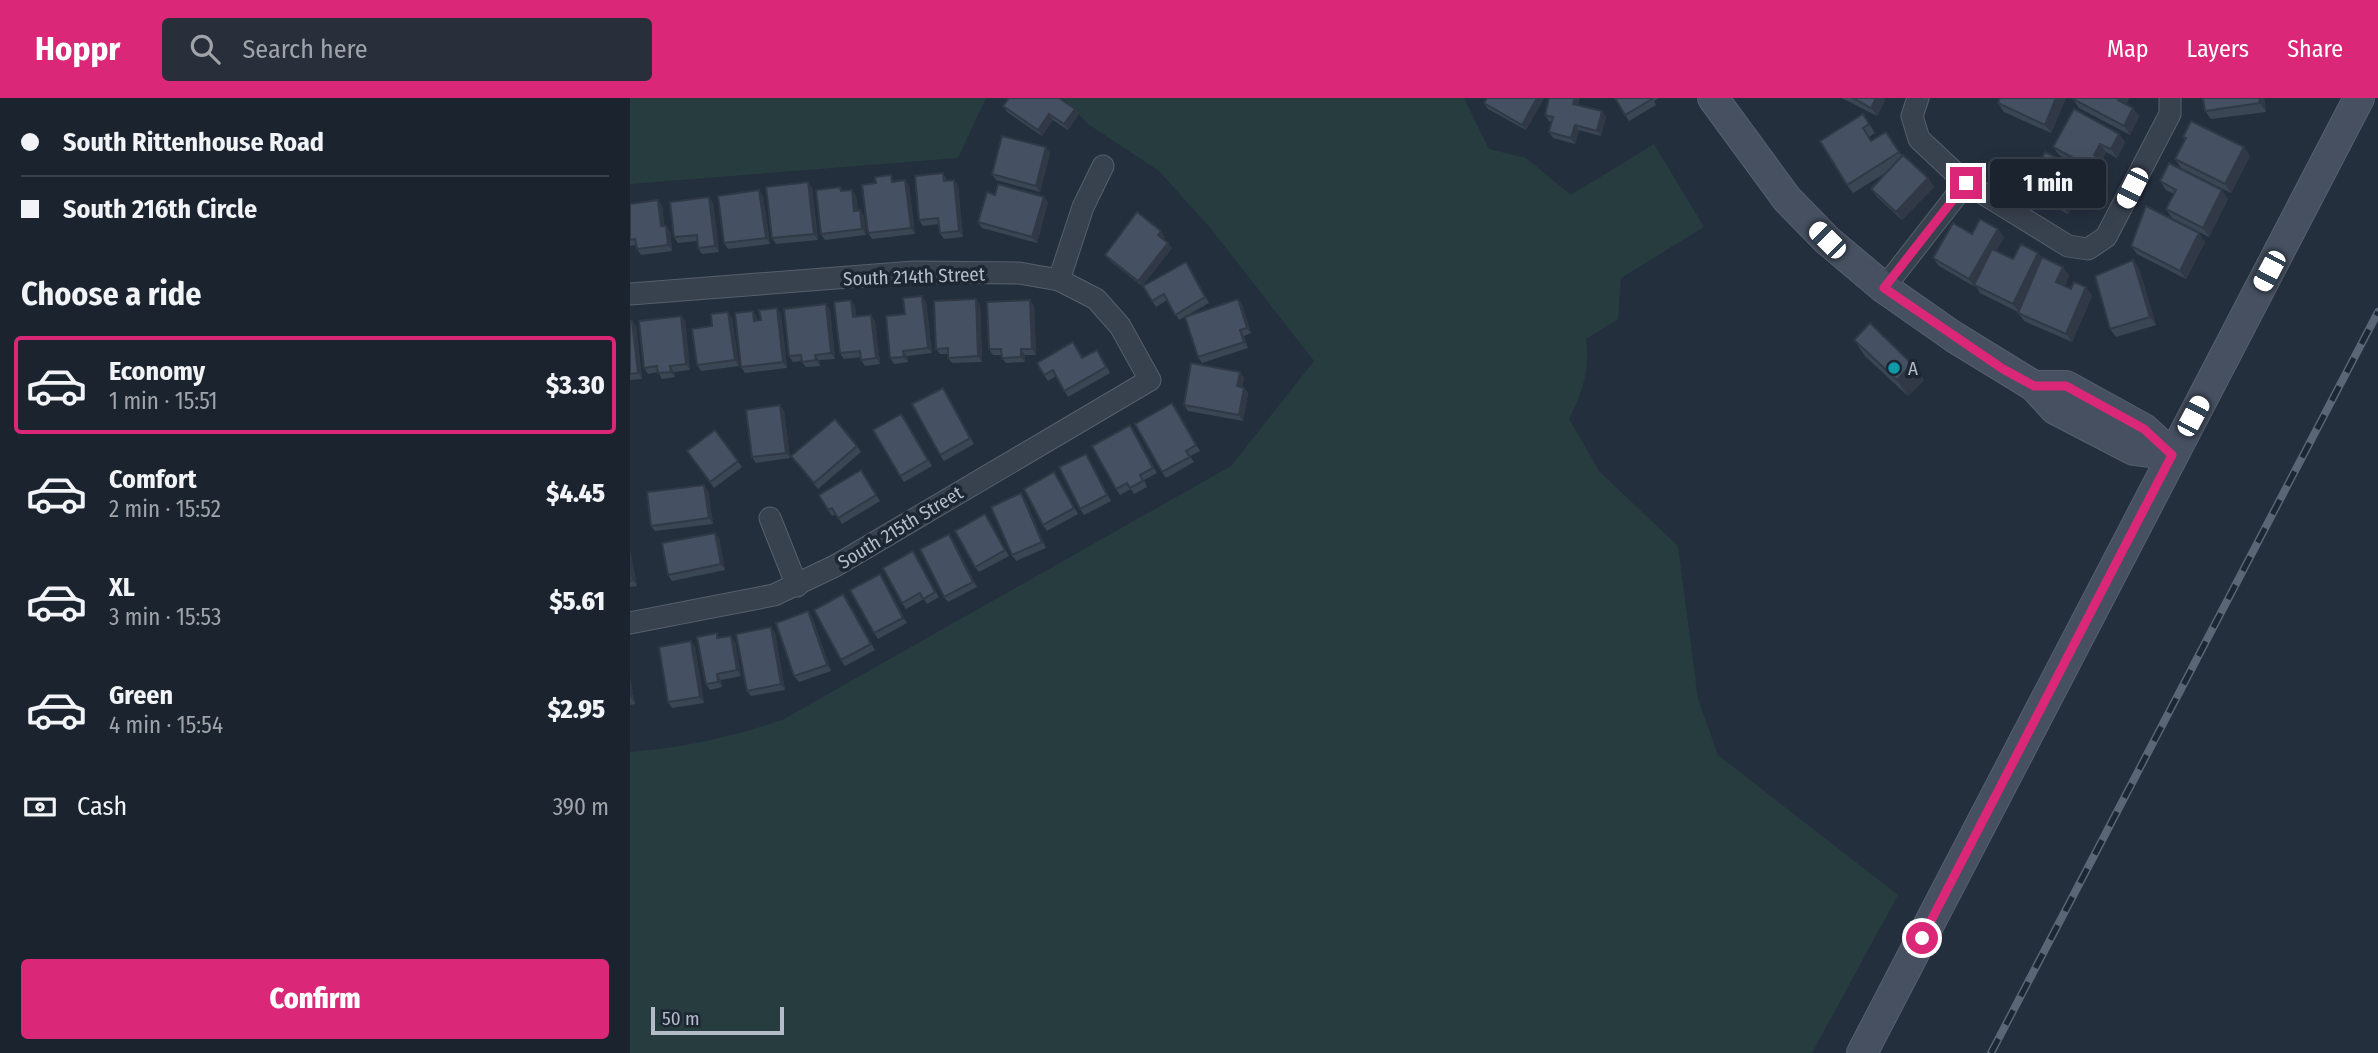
<!DOCTYPE html>
<meta charset="utf-8">
<style>
:root{--surface:#1b232e;--page:#282f3a;--text:#f1f3f6;--muted:#a0a4aa;--line:#39404a;--accent:#db2777}
body{margin:0;font-family:"Fira Sans Condensed",sans-serif;background:var(--page);color:var(--text);height:100vh;display:flex;flex-direction:column;font-size:26px;white-space:nowrap}
*{box-sizing:border-box;margin:0}
p{font-size:23px;color:var(--muted)}
.icon{flex:none;width:38px;height:38px;fill:none;stroke:currentColor;stroke-width:2;stroke-linecap:round;stroke-linejoin:round}
.map{position:relative;flex:1;overflow:hidden}
.sheet{display:flex;flex-direction:column;background:var(--surface);width:630px}
.sheet>*{flex:none}
.guide{display:grid;align-content:center;height:154px;padding:0 21px;background:var(--surface)}
.scale{position:absolute;left:21px;bottom:18px;width:133px;box-sizing:border-box;padding-left:7px;border:4px solid #b4bcc9;border-top:0;font-size:19px;line-height:24px;white-space:nowrap;color:#b4bcc9;-webkit-text-stroke:5px #1d2633;paint-order:stroke}
.end{position:absolute;width:32px;height:32px;margin:-16px;border:9px solid #db2777;background:#fff;box-shadow:0 0 0 4px #fff}
.from{border-radius:50%}
.bubble{position:absolute;height:49px;border-radius:7px;background:var(--surface);box-shadow:0 4px 18px #0003,0 0 0 2px var(--line);font-size:23px;font-weight:800;line-height:49px;text-align:center}
.car{position:absolute;width:21px;height:42px;margin:-21px -10px;border-radius:9px;box-shadow:0 0 5px 2px #0007;background:linear-gradient(#fff 24%,#345 0 40%,#fff 0 76%,#345 0 86%,#fff 0)}
.guide b{display:flex;align-items:center;gap:24px;height:66px;font-size:26px}
.guide b+b{border-top:2px solid var(--line)}
.guide i{width:18px;height:18px;background:var(--text)}
ul{padding:0;list-style:none}
li{display:flex;align-items:center;gap:21px;height:98px;margin:0 14px 10px;padding:0 7px;border:4px solid transparent;border-radius:7px}
li div{flex:1}
li b{display:block;font-size:26px}
li em{font-style:normal;font-weight:800}
li.active{border-color:var(--accent)}
li>.icon{width:63px;height:63px;stroke-width:1.5}
h2{padding:0 21px;font-size:32px;line-height:84px}
.pay{display:flex;align-items:center;gap:18px;height:77px;padding:0 21px;font-size:26px}
.pay p{margin-inline-start:auto}
.action{display:flex;gap:14px;margin-top:auto;padding:14px 21px}
.action a{flex:1;height:80px;border-radius:7px;background:var(--accent);color:#fff;font-size:28px;font-weight:800;line-height:80px;text-align:center}
header{display:flex;align-items:center;gap:42px;box-sizing:border-box;height:98px;padding:0 35px;background:var(--accent);color:#fff}
header strong{font-size:33px}
nav{display:flex;gap:38px;margin-inline-start:auto;font-size:24px}
.search{width:490px;height:63px;background:var(--page);display:flex;align-items:center;gap:18px;box-sizing:border-box;padding:0 24px;border-radius:7px;color:var(--muted);font-size:26px}
main{display:flex;flex:1;min-height:0}
.map>svg:first-child{display:block}
.green{fill:#263c3f}
.lines{fill:none;stroke-linecap:round;stroke-linejoin:round}
.street-casing{stroke:#565f6c;stroke-width:23}
.secondary-casing{stroke:#565f6c;stroke-width:32}
.street{stroke:#38414e;stroke-width:21}
.secondary{stroke:#465061;stroke-width:30}
.rail-casing{stroke:#5a6575;stroke-width:8}
.rail{stroke:#1d2633;stroke-width:5;stroke-dasharray:16;stroke-linecap:butt}
.wall{fill:#3b4654}
.shaded-wall{fill:#303945}
.building{fill:#455162;stroke:#303945;stroke-width:2}
.route{stroke:#db2777;stroke-width:9}
.culture-dot{fill:#0f9aa8;stroke:#1d2633;stroke-width:2.5}
.labels{text-anchor:middle;stroke-width:7;stroke-linejoin:round;paint-order:stroke}
.street-label{font-size:19px;fill:#b4bcc9;stroke:#1d2633}
.poi-label{font-size:19px;fill:#b4bcc9;stroke:#1d2633;text-anchor:start}
</style>
<header>
<strong>Hoppr</strong>
<div class="search"><svg class="icon" aria-label="search" viewBox="0 0 24 24"><circle cx="10" cy="10" r="6"/><path d="M15 15l6 6"/></svg>Search here</div>
<nav><a>Map</a><a>Layers</a><a>Share</a></nav>
</header>
<main>
<section class="sheet">
<div class="guide">
<b><i class="from"></i>South Rittenhouse Road</b>
<b><i></i>South 216th Circle</b>
</div>
<h2>Choose a ride</h2>
<ul>
<li class="active"><svg class="icon" aria-label="car" viewBox="0 0 24 24"><path d="M5 17H2v-5l4-1 3-4h7l3 4 3 1v5h-3M9 17h6M6 11h13"/><circle cx="7" cy="17" r="2"/><circle cx="17" cy="17" r="2"/></svg><div><b>Economy</b><p>1 min · 15:51</p></div><em>$3.30</em></li>
<li><svg class="icon" aria-label="car" viewBox="0 0 24 24"><path d="M5 17H2v-5l4-1 3-4h7l3 4 3 1v5h-3M9 17h6M6 11h13"/><circle cx="7" cy="17" r="2"/><circle cx="17" cy="17" r="2"/></svg><div><b>Comfort</b><p>2 min · 15:52</p></div><em>$4.45</em></li>
<li><svg class="icon" aria-label="car" viewBox="0 0 24 24"><path d="M5 17H2v-5l4-1 3-4h7l3 4 3 1v5h-3M9 17h6M6 11h13"/><circle cx="7" cy="17" r="2"/><circle cx="17" cy="17" r="2"/></svg><div><b>XL</b><p>3 min · 15:53</p></div><em>$5.61</em></li>
<li><svg class="icon" aria-label="car" viewBox="0 0 24 24"><path d="M5 17H2v-5l4-1 3-4h7l3 4 3 1v5h-3M9 17h6M6 11h13"/><circle cx="7" cy="17" r="2"/><circle cx="17" cy="17" r="2"/></svg><div><b>Green</b><p>4 min · 15:54</p></div><em>$2.95</em></li>
</ul>
<div class="pay"><svg class="icon" aria-label="cash" viewBox="0 0 24 24"><path d="M3 7h18v10H3z"/><circle cx="12" cy="12" r="2"/></svg>Cash<p>390 m</p></div>
<div class="action"><a>Confirm</a></div>
</section>
<div class="map">
<svg width="1748" height="955" viewBox="0 0 1748 955">
<rect width="100%" height="100%" fill="#242f3e"/>
<g class="green">
<polygon points="0,0 356,0 328,60 0,86"/>
<path d="M433 0H834L859 51 896 60 941 97 1024 46 1074 129 991 180 988 221 956 241C960 271 953 293 939 321L970 374 1048 448 1068 601 1088 657 1268 797 1182 955H0V654C52 650 102 639 152 622L601 368 684 263 582 132 529 73 458 26Z"/>
</g>
<g class="lines">
<g class="street-casing">
<g id="street">
<polyline points="1288,0 1282,18 1289,41 1336,85 1438,148 1458,151 1476,139 1540,16 1540,0"/>
<polyline points="429,182 453,109 473,68"/>
<polyline points="1254,190 1336,85"/>
<polyline points="0,196 284,174 389,175 429,182 466,201 490,228 520,282 205,468 144,497 0,525"/>
<polyline points="140,420 167,488"/>
</g>
</g>
<g class="secondary-casing">
<g id="secondary">
<polyline points="1083,0 1157,101 1197,142 1254,190 1324,239 1404,288 1425,311 1504,352 1542,357"/>
<polyline points="1404,288 1436,288 1514,331 1542,357"/>
<polyline points="1232,955 1729,0"/>
</g>
</g>
<use href="#street" class="street"/>
<use href="#secondary" class="secondary"/>
<g class="rail-casing">
<polyline id="rail" points="1361,955 1748,214"/>
</g>
<use href="#rail" class="rail"/>
</g>
<g class="wall">
<polygon points="857,0 914,0 896,32 858,11 854,5"/>
<polygon points="985,0 1029,0 1024,3 1026,7 999,23"/>
<polygon points="1212,0 1254,0 1255,2 1247,18"/>
<polygon points="1436,0 1421,35 1374,14 1368,5"/>
<polygon points="1499,0 1496,6 1509,18 1500,37 1449,10 1443,1"/>
<polygon points="1634,0 1636,14 1581,21 1575,13"/>
<polygon points="949,7 976,19 971,38 949,32 945,46 923,40 919,34 922,24 919,23 915,17"/>
<polygon points="373,8 445,11 449,16 438,32 423,22 412,38 377,14"/>
<polygon points="1233,16 1245,35 1239,39 1241,43 1262,42 1272,58 1298,80 1304,89 1272,122 1247,99 1241,91 1257,74 1223,95 1217,87"/>
<polygon points="1489,36 1495,44 1487,60 1476,54 1472,62 1478,69 1471,81 1429,57 1423,49"/>
<polygon points="1553,39 1614,49 1620,58 1601,95 1551,70 1545,61 1555,42"/>
<polygon points="420,55 410,94 366,82 362,76"/>
<polygon points="313,75 317,83 324,82 328,88 333,139 314,141 310,135 309,126 293,128 289,122"/>
<polygon points="1467,79 1472,88 1463,106 1447,99 1438,116 1403,99 1397,91"/>
<polygon points="275,82 279,88 285,136 242,141 238,135 265,84"/>
<polygon points="1530,83 1598,101 1579,139 1542,120 1536,111 1544,96 1536,92"/>
<polygon points="178,84 182,90 188,142 146,146 142,140"/>
<polygon points="210,89 213,93 226,98 228,113 234,118 236,137 195,142 191,136"/>
<polygon points="365,97 418,104 407,145 352,130 348,124"/>
<polygon points="133,98 140,146 98,151 94,145"/>
<polygon points="79,99 83,105 89,154 72,156 68,150 67,143 48,145 44,139"/>
<polygon points="28,102 32,108 34,128 40,133 42,153 11,157 7,151 6,147 0,148 0,106"/>
<polygon points="1368,131 1374,140 1366,153 1383,161 1408,155 1411,160 1439,177 1435,188 1441,191 1456,189 1462,198 1442,244 1394,223 1388,214 1350,195 1346,188 1345,189 1309,168 1303,160 1342,136"/>
<polygon points="535,139 533,141 542,150 512,188 479,162 475,157"/>
<polygon points="1575,144 1556,181 1507,156 1501,148"/>
<polygon points="1503,162 1509,171 1526,227 1486,239 1480,231"/>
<polygon points="560,170 579,205 549,222 537,202 526,209 522,203"/>
<polygon points="608,201 612,207 621,235 614,238 618,250 572,265 568,259"/>
<polygon points="296,204 302,255 277,258 278,264 264,266 260,260 275,216"/>
<polygon points="196,206 200,212 205,261 189,262 190,268 176,269 171,263 163,264 159,258"/>
<polygon points="350,206 352,264 322,265 318,260 318,256 310,256 306,251"/>
<polygon points="225,208 226,218 241,217 245,223 250,266 235,268 231,262 231,259 214,261 210,255"/>
<polygon points="404,208 406,257 395,257 395,264 376,265 372,260 371,257 363,257 359,251"/>
<polygon points="147,210 151,216 157,270 115,275 111,269 123,213 127,219 127,223 131,222"/>
<polygon points="51,218 55,223 60,272 44,274 45,279 32,281 28,274 18,276 14,270"/>
<polygon points="102,220 109,268 71,273 67,267 82,228"/>
<polygon points="0,223 6,228 12,281 0,282"/>
<polygon points="1224,242 1282,266 1294,282 1278,298 1235,258"/>
<polygon points="443,244 453,260 471,258 480,275 438,299 426,278 418,283 414,277"/>
<polygon points="610,274 614,280 612,289 618,295 613,323 558,313 554,307"/>
<polygon points="317,296 344,346 314,363 310,357"/>
<polygon points="150,307 154,313 160,360 126,365 122,359"/>
<polygon points="546,311 570,353 560,358 564,364 536,380 532,374"/>
<polygon points="275,321 302,368 274,384 270,378"/>
<polygon points="85,332 112,369 84,390 57,353"/>
<polygon points="504,333 527,375 514,382 517,389 504,396 501,391 490,397 486,391"/>
<polygon points="227,348 231,354 188,391 161,358"/>
<polygon points="460,362 481,403 454,417 450,411"/>
<polygon points="231,372 250,403 212,426 206,416 202,418 198,412"/>
<polygon points="428,380 448,416 417,433 413,427"/>
<polygon points="78,393 83,426 25,433 21,428"/>
<polygon points="395,401 416,450 386,463 382,457"/>
<polygon points="359,422 379,458 349,474 345,469"/>
<polygon points="85,435 89,440 95,472 42,483 38,477"/>
<polygon points="319,436 323,442 347,489 318,504 314,499"/>
<polygon points="283,453 309,499 297,506 294,501 276,511 272,505"/>
<polygon points="0,454 7,488 0,489"/>
<polygon points="254,482 277,525 248,541 244,535"/>
<polygon points="217,501 245,552 215,568 211,562"/>
<polygon points="178,513 182,519 201,573 169,584 164,578"/>
<polygon points="141,529 145,535 155,592 121,598 117,593"/>
<polygon points="90,540 105,544 111,578 91,582 92,589 80,592 76,586"/>
<polygon points="65,549 74,605 42,610 38,604"/>
<polygon points="0,580 5,606 0,607"/>
</g>
<g class="shaded-wall">
<polygon points="907,0 914,0 896,32 892,27"/>
<polygon points="945,0 950,0 947,11 943,6"/>
<polygon points="1246,0 1254,0 1255,2 1247,18 1241,10"/>
<polygon points="1426,0 1436,0 1421,35 1415,27"/>
<polygon points="1489,0 1499,0 1494,10 1488,2"/>
<polygon points="1629,0 1634,0 1636,14 1630,5"/>
<polygon points="1503,10 1509,18 1500,37 1494,28"/>
<polygon points="445,11 449,16 438,32 434,26"/>
<polygon points="972,13 976,19 971,38 967,33"/>
<polygon points="419,16 423,22 412,38 408,32"/>
<polygon points="945,27 949,32 945,46 941,40"/>
<polygon points="1489,36 1495,44 1487,60 1481,51"/>
<polygon points="1470,46 1476,54 1472,62 1478,69 1471,81 1465,72 1464,57"/>
<polygon points="416,49 420,55 410,94 406,88"/>
<polygon points="1614,49 1620,58 1601,95 1595,86"/>
<polygon points="1467,79 1472,88 1463,106 1457,98"/>
<polygon points="1298,80 1304,89 1272,122 1266,114"/>
<polygon points="275,82 279,88 285,136 281,130"/>
<polygon points="324,82 328,88 333,139 329,133"/>
<polygon points="178,84 182,90 188,142 184,136"/>
<polygon points="1441,90 1447,99 1438,116 1432,108"/>
<polygon points="129,92 133,98 140,146 136,140"/>
<polygon points="222,92 226,98 228,119 224,113"/>
<polygon points="1592,92 1598,101 1579,139 1573,130"/>
<polygon points="79,99 83,105 89,154 85,148"/>
<polygon points="414,99 418,104 407,145 402,139"/>
<polygon points="28,102 32,108 35,134 31,128"/>
<polygon points="230,112 234,118 236,137 232,131"/>
<polygon points="36,128 40,133 42,153 38,147"/>
<polygon points="1368,131 1374,140 1345,189 1339,181"/>
<polygon points="531,133 535,139 532,143 528,137"/>
<polygon points="1569,135 1575,144 1556,181 1550,173"/>
<polygon points="538,145 542,150 512,188 508,183"/>
<polygon points="1408,155 1414,163 1389,214 1383,206"/>
<polygon points="1503,162 1509,171 1526,227 1520,219"/>
<polygon points="1433,169 1439,177 1432,193 1426,184"/>
<polygon points="1456,189 1462,198 1442,244 1436,236"/>
<polygon points="292,198 296,204 302,255 298,250"/>
<polygon points="346,201 350,206 352,264 348,258"/>
<polygon points="608,201 612,207 621,235 617,230"/>
<polygon points="221,202 225,208 227,225 223,219"/>
<polygon points="400,202 404,208 406,257 402,251"/>
<polygon points="196,206 200,212 205,261 201,255"/>
<polygon points="147,210 151,216 157,270 153,264"/>
<polygon points="123,213 127,219 128,229 124,223"/>
<polygon points="98,214 102,220 109,268 105,262"/>
<polygon points="241,217 245,223 250,266 246,260"/>
<polygon points="51,218 55,223 60,272 56,266"/>
<polygon points="2,223 6,228 12,281 8,275"/>
<polygon points="610,232 614,238 618,250 614,244"/>
<polygon points="391,251 395,257 395,264 391,259"/>
<polygon points="273,253 277,258 278,264 274,259"/>
<polygon points="185,257 189,262 190,268 186,262"/>
<polygon points="1282,266 1294,282 1278,298 1267,282"/>
<polygon points="40,268 44,274 45,279 41,274"/>
<polygon points="610,274 614,280 611,294 607,288"/>
<polygon points="313,290 317,296 344,346 340,340"/>
<polygon points="614,290 618,295 613,323 609,317"/>
<polygon points="150,307 154,313 160,360 156,355"/>
<polygon points="456,356 460,362 481,403 477,397"/>
<polygon points="74,387 78,393 83,426 79,420"/>
<polygon points="391,395 395,401 416,450 412,444"/>
<polygon points="85,435 89,440 95,472 91,466"/>
<polygon points="319,436 323,442 347,489 343,484"/>
<polygon points="0,454 1,455 7,488 3,482 0,468"/>
<polygon points="250,476 254,482 277,525 273,520"/>
<polygon points="213,496 217,501 245,552 241,546"/>
<polygon points="178,513 182,519 201,573 197,567"/>
<polygon points="141,529 145,535 155,592 151,586"/>
<polygon points="101,538 105,544 111,578 107,572"/>
<polygon points="61,543 65,549 74,605 70,599"/>
<polygon points="87,576 91,582 92,589 88,584"/>
<polygon points="0,580 5,606 1,600 0,596"/>
</g>
<g class="building">
<polygon points="379,0 429,0 445,11 434,26 419,16 408,32 373,8"/>
<polygon points="857,0 907,0 892,27 854,5"/>
<polygon points="919,0 945,0 943,6 972,13 967,33 945,27 941,40 919,34 923,19 915,17"/>
<polygon points="985,0 1021,0 1022,1 995,17"/>
<polygon points="1223,0 1246,0 1241,10"/>
<polygon points="1370,0 1426,0 1415,27 1368,5"/>
<polygon points="1444,0 1489,0 1488,2 1503,10 1494,28 1443,1"/>
<polygon points="1573,0 1629,0 1630,5 1575,13"/>
<polygon points="1444,11 1489,36 1481,51 1470,46 1464,57 1472,61 1465,72 1423,49"/>
<polygon points="1233,16 1239,26 1233,30 1241,43 1256,34 1269,54 1217,87 1190,43"/>
<polygon points="1561,23 1614,49 1595,86 1545,61 1556,40 1553,39"/>
<polygon points="372,38 416,49 406,88 362,76"/>
<polygon points="1415,54 1467,79 1457,98 1441,90 1432,108 1397,91"/>
<polygon points="1273,57 1298,80 1266,114 1241,91"/>
<polygon points="1539,65 1592,92 1573,130 1536,111 1546,92 1530,83"/>
<polygon points="313,75 314,83 324,82 329,133 310,135 308,120 289,122 285,78"/>
<polygon points="261,77 262,84 275,82 281,130 238,135 232,87 246,85 245,79"/>
<polygon points="178,84 184,136 142,140 136,89"/>
<polygon points="368,86 414,99 402,139 348,124 357,94 365,97"/>
<polygon points="210,89 211,93 222,92 224,113 230,112 232,131 191,136 186,92"/>
<polygon points="129,92 136,140 94,145 88,98"/>
<polygon points="79,99 85,148 68,150 67,137 44,139 40,104"/>
<polygon points="28,102 31,128 36,128 38,147 7,151 5,141 0,142 0,106"/>
<polygon points="1516,108 1569,135 1550,173 1501,148"/>
<polygon points="507,114 531,133 528,137 538,145 508,183 475,157"/>
<polygon points="1350,121 1368,131 1339,181 1303,160 1323,125 1342,136"/>
<polygon points="1391,146 1408,155 1383,206 1344,187 1362,151 1383,161"/>
<polygon points="1412,159 1433,169 1426,184 1441,191 1444,184 1456,189 1436,236 1388,215"/>
<polygon points="1503,162 1520,219 1480,231 1465,178"/>
<polygon points="556,164 575,199 545,217 534,196 522,203 513,188"/>
<polygon points="292,198 298,250 273,253 274,259 260,260 256,218 275,216 273,200"/>
<polygon points="346,201 348,258 318,260 318,250 306,251 304,203"/>
<polygon points="608,201 617,230 610,232 614,244 568,259 555,219"/>
<polygon points="221,202 223,219 241,217 246,260 231,262 230,253 210,255 204,204"/>
<polygon points="400,202 402,251 391,251 391,259 372,260 371,251 359,251 357,204"/>
<polygon points="196,206 201,255 185,257 186,262 172,264 171,257 159,258 154,211"/>
<polygon points="147,210 153,264 111,269 105,215 123,213 124,223 131,222 129,212"/>
<polygon points="98,214 105,262 67,267 62,231 82,228 81,216"/>
<polygon points="51,218 56,266 40,268 41,274 28,275 27,268 14,270 9,223"/>
<polygon points="0,223 2,223 8,275 0,276"/>
<polygon points="1240,225 1282,266 1267,282 1224,242"/>
<polygon points="443,244 452,260 467,252 476,269 434,293 423,272 414,277 407,265"/>
<polygon points="561,265 610,274 607,288 614,290 609,317 554,307"/>
<polygon points="313,290 340,340 310,357 282,306"/>
<polygon points="542,305 566,347 556,353 560,359 532,374 505,326"/>
<polygon points="150,307 156,355 122,359 116,312"/>
<polygon points="271,316 298,362 270,378 243,332"/>
<polygon points="205,321 227,348 184,385 161,358"/>
<polygon points="500,327 523,370 510,377 513,383 500,390 497,385 486,391 462,348"/>
<polygon points="85,332 108,363 80,384 57,353"/>
<polygon points="456,356 477,397 450,411 429,369"/>
<polygon points="231,372 246,397 208,420 202,410 198,412 189,397"/>
<polygon points="424,374 444,410 413,427 394,391"/>
<polygon points="74,387 79,420 21,428 17,394"/>
<polygon points="391,395 412,444 382,457 361,409"/>
<polygon points="355,416 375,452 345,469 325,433"/>
<polygon points="85,435 91,466 38,477 32,445"/>
<polygon points="319,436 343,484 314,499 290,451"/>
<polygon points="283,453 305,494 293,501 290,495 272,505 253,470"/>
<polygon points="0,468 3,482 0,483"/>
<polygon points="250,476 273,520 244,535 220,492"/>
<polygon points="213,496 241,546 211,562 184,512"/>
<polygon points="178,513 197,567 164,578 146,525"/>
<polygon points="141,529 151,586 117,593 106,536"/>
<polygon points="87,535 87,540 101,538 107,572 87,576 88,584 76,586 67,539"/>
<polygon points="61,543 70,599 38,604 29,549"/>
</g>
<g class="lines">
<polyline class="route" points="1292,840 1542,357 1514,331 1436,288 1404,288 1373,271 1254,190 1336,85"/>
</g>
<circle class="culture-dot" cx="1264" cy="270" r="7"/>
<g class="labels">
<g class="street-label">
<text transform="translate(284 178) rotate(-2)" y="7">South 214th Street</text>
<text transform="translate(270 429) rotate(-31)" y="7">South 215th Street</text>
</g>
<g class="poi-label">
<text x="1278" y="277">A</text>
</g>
</g>
</svg>
<div class="scale">50 m</div>
<i class="end from" style="left:1292px;top:840px"></i>
<i class="end" style="left:1336px;top:85px"></i>
<div class="bubble" style="left:1360px;top:61px;width:116px">1 min</div>
<i class="car" style="left:1502px;top:90px;rotate:207deg"></i>
<i class="car" style="left:1197px;top:142px;rotate:315deg"></i>
<i class="car" style="left:1639px;top:173px;rotate:208deg"></i>
<i class="car" style="left:1563px;top:318px;rotate:28deg"></i>
</div>
</main>
